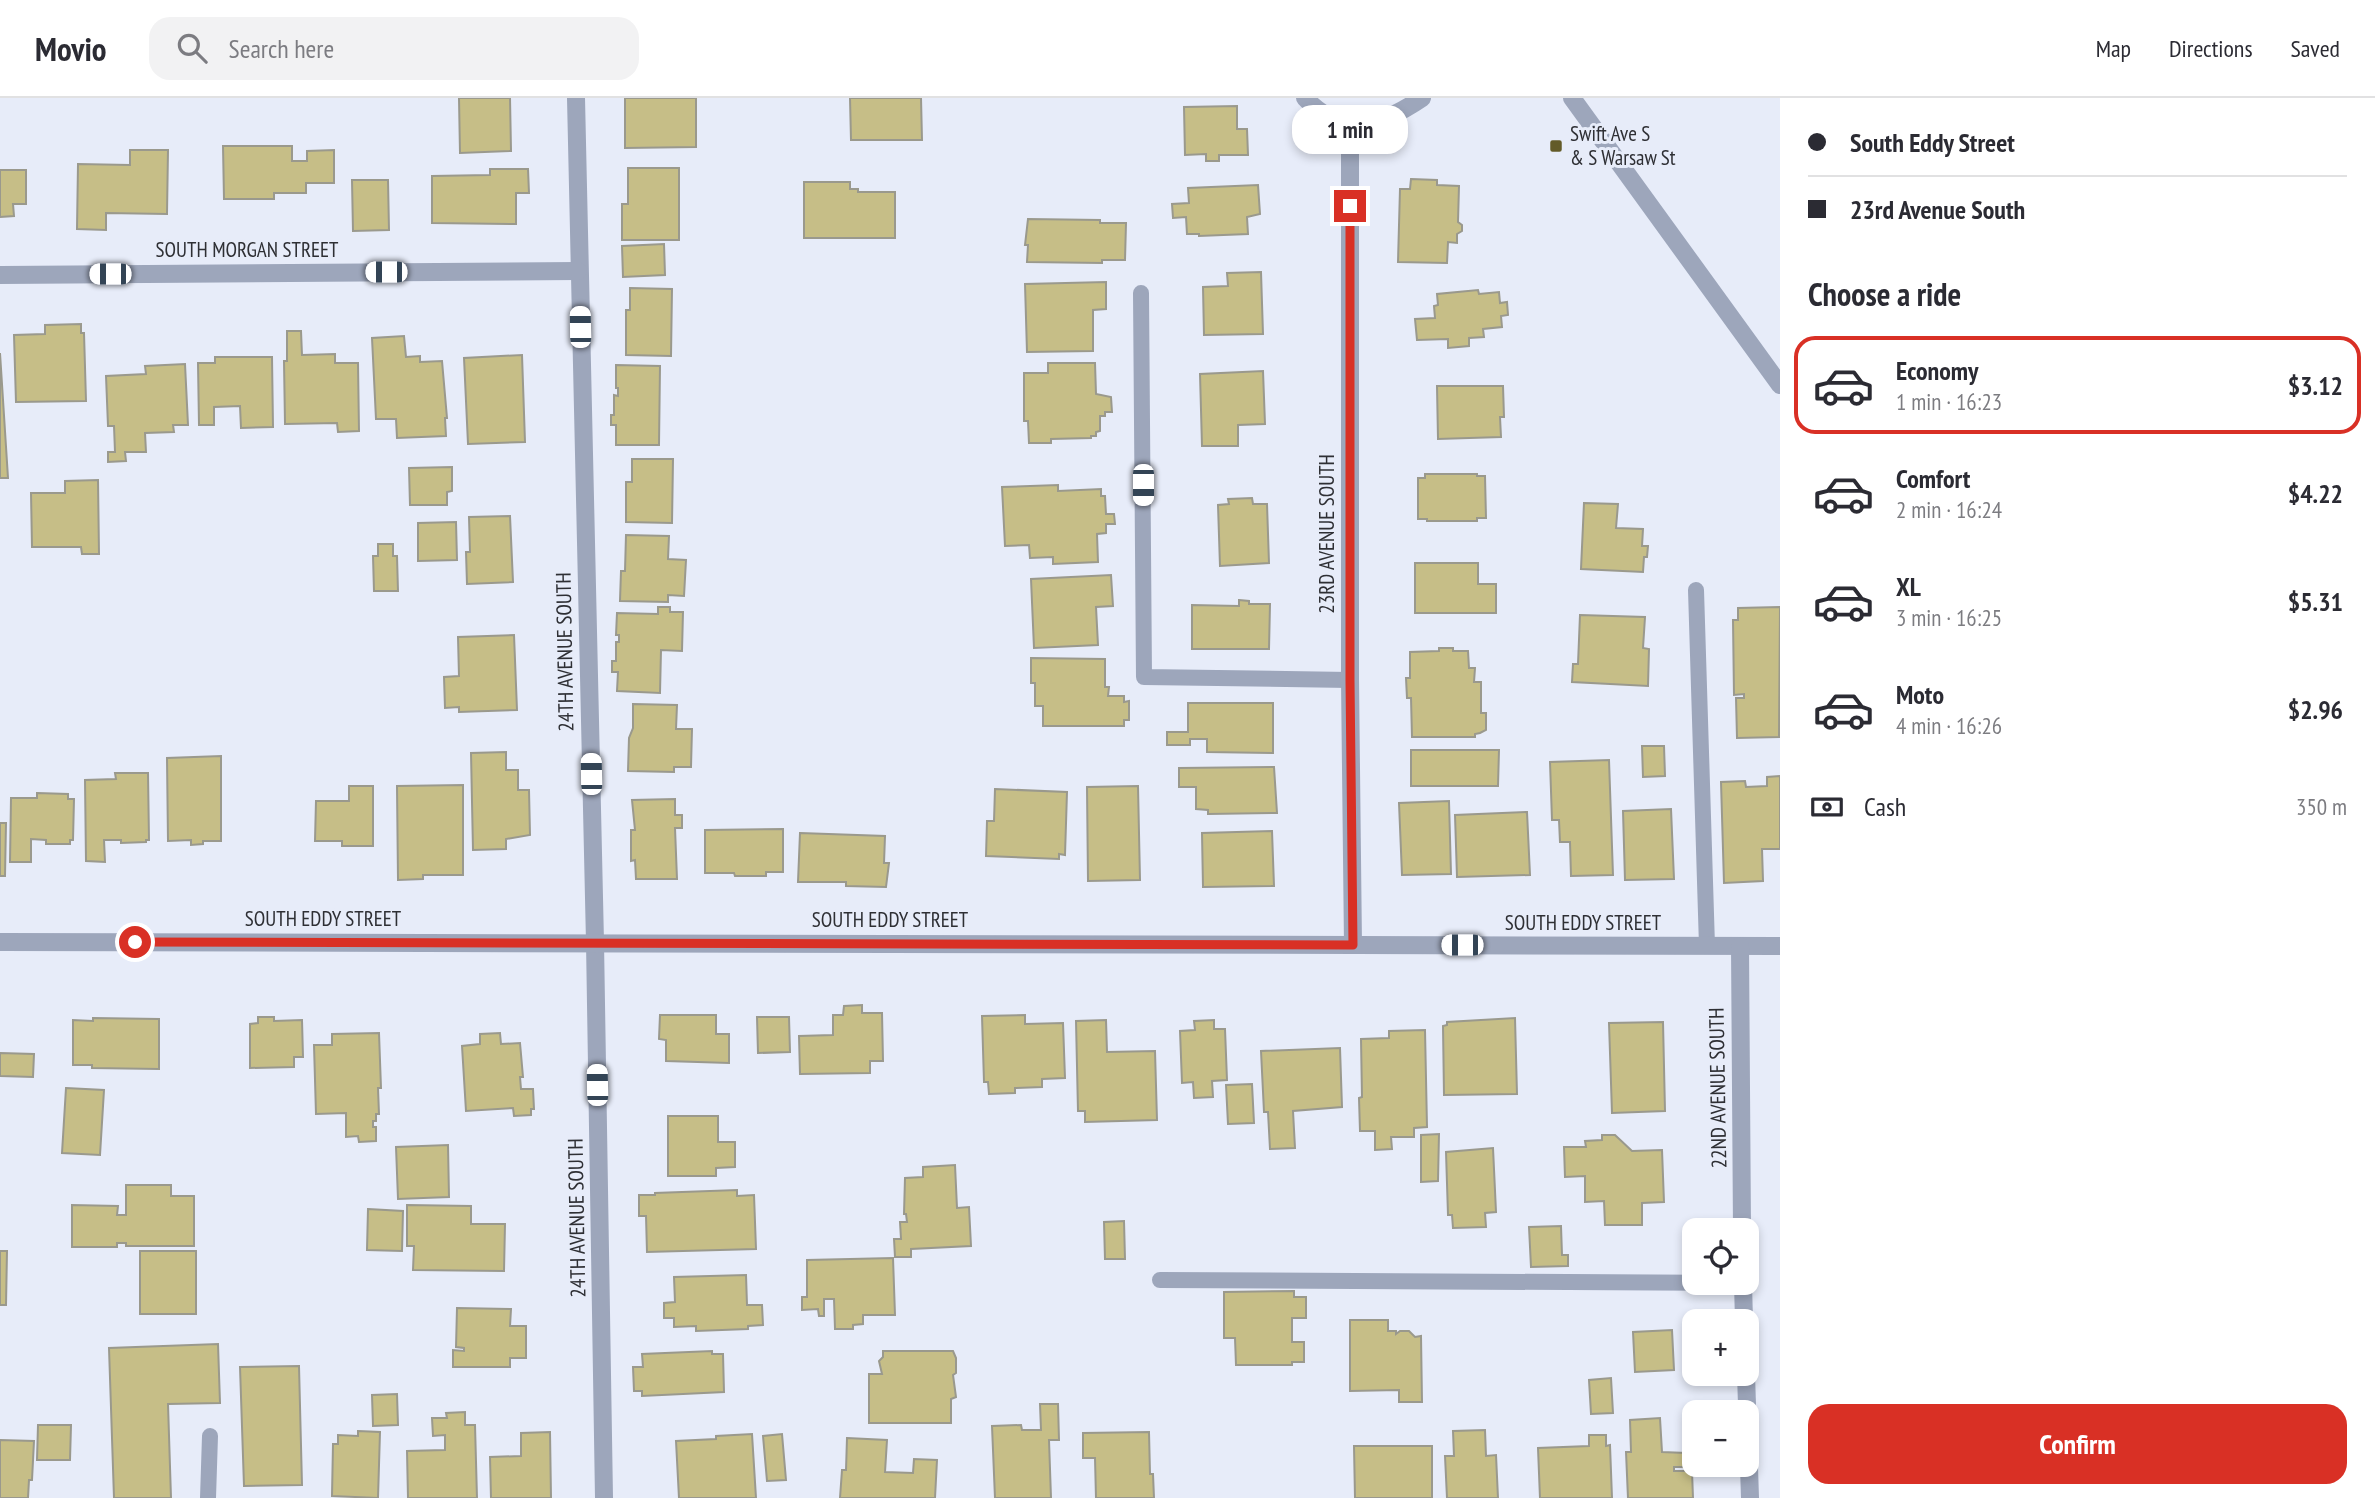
<!DOCTYPE html>
<meta charset="utf-8">
<style>
:root{--surface:#fff;--page:#f2f2f3;--text:#2b2b33;--muted:#7c7c81;--line:#e1e1e2;--accent:#d93025}
body{margin:0;font-family:"PT Sans Narrow",sans-serif;background:var(--page);color:var(--text);height:100vh;display:flex;flex-direction:column;font-size:26px;white-space:nowrap}
*{box-sizing:border-box;margin:0}
p{font-size:23px;color:var(--muted)}
.icon{flex:none;width:38px;height:38px;fill:none;stroke:currentColor;stroke-width:2;stroke-linecap:round;stroke-linejoin:round}
.map{position:relative;flex:1;overflow:hidden}
.drawer{display:flex;flex-direction:column;background:var(--surface);width:595px}
.drawer>*{flex:none}
.top-card{display:grid;align-content:center;height:154px;padding:0 28px;background:var(--surface)}
.tools{position:absolute;left:1682px;top:1120px;display:grid;gap:14px}
.tools a{display:grid;place-items:center;width:77px;height:77px;border-radius:14px;background:var(--surface);box-shadow:0 4px 10px #0003;font-size:35px}
.end{position:absolute;width:32px;height:32px;margin:-16px;border:9px solid #d93025;background:#fff;box-shadow:0 0 0 4px #fff}
.from{border-radius:50%}
.bubble{position:absolute;height:49px;border-radius:21px;background:var(--surface);box-shadow:0 4px 10px #0003;font-size:23px;font-weight:800;line-height:49px;text-align:center}
.car{position:absolute;width:21px;height:42px;margin:-21px -10px;border-radius:9px;box-shadow:0 0 5px 2px #0007;background:linear-gradient(#fff 24%,#345 0 40%,#fff 0 76%,#345 0 86%,#fff 0)}
.top-card b{display:flex;align-items:center;gap:24px;height:66px;font-size:26px}
.top-card b+b{border-top:2px solid var(--line)}
.top-card i{width:18px;height:18px;background:var(--text)}
ul{padding:0;list-style:none}
li{display:flex;align-items:center;gap:21px;height:98px;margin:0 14px 10px;padding:0 14px;border:4px solid transparent;border-radius:21px}
li div{flex:1}
li b{display:block;font-size:26px}
li em{font-style:normal;font-weight:800}
li.selected{border-color:var(--accent)}
li>.icon{width:63px;height:63px;stroke-width:1.5}
h2{padding:0 28px;font-size:32px;line-height:84px}
.pay{display:flex;align-items:center;gap:18px;height:77px;padding:0 28px;font-size:26px}
.pay p{margin-inline-start:auto}
.primary-button{display:flex;gap:14px;margin-top:auto;padding:14px 28px}
.primary-button a{flex:1;height:80px;border-radius:21px;background:var(--accent);color:#fff;font-size:28px;font-weight:800;line-height:80px;text-align:center}
header{display:flex;align-items:center;gap:42px;box-sizing:border-box;height:98px;padding:0 35px;background:var(--surface);border-bottom:2px solid var(--line)}
header strong{font-size:33px}
nav{display:flex;gap:38px;margin-inline-start:auto;font-size:24px}
.search{width:490px;height:63px;background:var(--page);display:flex;align-items:center;gap:18px;box-sizing:border-box;padding:0 24px;border-radius:21px;color:var(--muted);font-size:26px}
main{display:flex;flex:1;min-height:0}
.map>svg:first-child{display:block}
.building{fill:#c6be87;stroke:#9a998d;stroke-width:2}
.lines{fill:none;stroke-linecap:round;stroke-linejoin:round}
.service{stroke:#9da6bb;stroke-width:16}
.minor{stroke:#9da6bb;stroke-width:18}
.tertiary{stroke:#9da6bb;stroke-width:18}
.route{stroke:#d93025;stroke-width:9}
.poi-dot{fill:#635b28;stroke:#e7ecf9;stroke-width:2.5}
.labels{text-anchor:middle;stroke-width:6;stroke-linejoin:round;paint-order:stroke}
.poi-label{font-size:21px;fill:#2e2f34;stroke:#e7ecf9;text-anchor:start}
.street-label{font-size:21px;fill:#2e2f34;stroke:#e7ecf9}
</style>
<header>
<strong>Movio</strong>
<div class="search"><svg class="icon" aria-label="search" viewBox="0 0 24 24"><circle cx="10" cy="10" r="6"/><path d="M15 15l6 6"/></svg>Search here</div>
<nav><a>Map</a><a>Directions</a><a>Saved</a></nav>
</header>
<main>
<div class="map">
<svg width="1780" height="1400" viewBox="0 0 1780 1400">
<rect width="100%" height="100%" fill="#e7ecf9"/>
<g class="building">
<polygon points="459,0 510,0 511,53 460,55"/>
<polygon points="625,0 696,0 696,49 625,50"/>
<polygon points="850,0 921,0 922,42 851,42"/>
<polygon points="1237,8 1237,31 1247,31 1248,57 1219,57 1219,63 1206,63 1206,56 1185,57 1184,9"/>
<polygon points="223,48 292,48 292,63 307,63 307,53 334,52 334,85 306,85 306,95 274,95 274,101 224,101"/>
<polygon points="130,52 168,52 167,116 106,115 106,132 77,131 78,66 130,67"/>
<polygon points="628,70 679,70 679,142 622,142 622,106 628,106"/>
<polygon points="490,71 528,71 529,95 516,95 516,126 432,125 432,78 490,77"/>
<polygon points="0,72 26,72 26,106 13,106 14,118 0,119"/>
<polygon points="1411,81 1437,82 1437,87 1459,88 1458,124 1462,127 1462,133 1457,136 1457,145 1448,144 1447,165 1398,164 1400,91 1410,91"/>
<polygon points="352,82 388,82 389,132 353,133"/>
<polygon points="804,84 850,84 850,91 858,91 858,94 895,94 895,140 804,140"/>
<polygon points="1258,87 1260,116 1247,119 1248,136 1199,138 1199,136 1187,136 1186,119 1173,120 1172,106 1189,105 1188,90"/>
<polygon points="1028,121 1100,122 1100,125 1126,125 1125,162 1102,162 1102,165 1027,164 1028,147 1025,147"/>
<polygon points="664,146 665,177 623,179 622,148"/>
<polygon points="1261,174 1263,236 1204,237 1203,189 1228,188 1227,175"/>
<polygon points="1106,184 1106,211 1093,212 1093,253 1027,254 1025,186"/>
<polygon points="630,190 672,191 671,258 626,257 626,212 630,212"/>
<polygon points="1478,192 1479,196 1499,194 1500,205 1507,204 1508,217 1501,218 1502,229 1483,231 1484,239 1469,240 1469,248 1448,250 1448,241 1417,242 1415,221 1435,220 1434,208 1438,207 1437,196"/>
<polygon points="81,226 81,235 84,235 86,303 16,304 14,237 45,236 45,227"/>
<polygon points="287,233 301,233 302,257 335,256 335,265 358,265 359,333 338,334 337,325 285,326 284,263 287,263"/>
<polygon points="404,238 406,259 420,258 420,264 442,263 447,320 445,320 446,338 397,340 396,321 376,321 372,240"/>
<polygon points="0,255 8,380 0,380"/>
<polygon points="522,257 525,344 468,346 464,260"/>
<polygon points="215,259 272,259 273,329 241,330 240,308 214,309 214,327 199,327 198,265 215,265"/>
<polygon points="1048,265 1095,265 1096,296 1111,299 1112,314 1105,314 1105,318 1100,318 1100,333 1096,334 1096,338 1091,338 1091,340 1051,341 1051,345 1029,345 1028,323 1024,323 1024,275 1048,275"/>
<polygon points="185,266 188,327 173,327 174,334 145,335 146,354 125,354 126,363 108,364 108,354 115,354 114,328 108,328 106,278 146,276 145,268"/>
<polygon points="616,267 660,268 659,347 616,347 616,327 611,327 611,317 614,317 614,297 618,298 618,290 616,290"/>
<polygon points="1263,273 1265,326 1238,327 1238,348 1202,348 1200,276"/>
<polygon points="1437,288 1503,288 1504,319 1500,319 1501,339 1438,341"/>
<polygon points="632,361 673,361 672,425 626,424 626,384 632,384"/>
<polygon points="452,369 452,393 447,394 447,407 410,407 409,370"/>
<polygon points="1425,376 1477,376 1477,378 1485,378 1486,420 1477,420 1477,423 1427,423 1427,421 1418,421 1418,380 1425,380"/>
<polygon points="98,382 99,456 82,456 81,449 32,449 31,395 65,395 65,383"/>
<polygon points="1058,387 1058,393 1101,391 1101,398 1105,398 1106,416 1114,416 1115,426 1106,426 1106,435 1097,436 1098,464 1053,466 1053,459 1030,460 1029,447 1005,448 1002,389"/>
<polygon points="1252,400 1253,406 1267,406 1269,465 1220,468 1218,407 1229,406 1228,401"/>
<polygon points="1584,405 1618,406 1616,430 1643,431 1642,448 1648,448 1647,459 1644,459 1643,474 1581,471"/>
<polygon points="510,418 513,484 467,486 466,454 470,454 469,419"/>
<polygon points="456,424 457,462 418,463 418,425"/>
<polygon points="626,437 669,438 668,461 686,462 684,498 668,497 668,504 620,503 621,473 625,473"/>
<polygon points="378,446 393,446 393,458 397,458 398,493 374,493 373,458 378,458"/>
<polygon points="1415,465 1478,465 1478,486 1496,486 1496,515 1415,515"/>
<polygon points="1111,477 1113,508 1096,509 1098,547 1034,550 1031,481"/>
<polygon points="1239,502 1249,503 1249,506 1270,506 1269,551 1192,551 1192,507 1239,508"/>
<polygon points="658,509 670,509 670,514 683,514 682,553 661,552 660,595 617,593 618,574 612,574 612,563 616,563 616,544 619,544 619,537 616,537 617,515 658,516"/>
<polygon points="1780,509 1779,639 1737,640 1736,600 1744,600 1744,596 1734,597 1733,522 1738,522 1738,510"/>
<polygon points="1580,517 1645,519 1643,550 1649,551 1648,588 1572,584 1573,566 1578,566"/>
<polygon points="514,537 517,612 459,614 459,609 445,610 444,579 459,578 458,539"/>
<polygon points="1439,550 1453,550 1453,553 1468,553 1469,570 1475,570 1474,584 1481,584 1481,615 1486,615 1486,632 1480,635 1475,636 1475,639 1412,639 1411,600 1407,600 1406,580 1410,580 1410,554 1439,553"/>
<polygon points="1031,560 1105,561 1105,589 1109,589 1108,598 1124,598 1124,604 1129,603 1129,622 1124,622 1124,628 1043,628 1043,608 1035,608 1035,585 1031,585"/>
<polygon points="1188,605 1273,605 1273,655 1207,654 1207,641 1190,641 1190,647 1167,647 1167,634 1188,634"/>
<polygon points="633,606 677,607 676,631 692,631 691,669 674,669 674,674 628,673 629,640 633,630"/>
<polygon points="1642,648 1664,648 1665,678 1643,679"/>
<polygon points="1411,652 1499,652 1498,688 1411,688"/>
<polygon points="506,654 506,672 518,672 518,692 529,692 530,737 506,741 506,751 473,752 471,655"/>
<polygon points="221,658 221,743 203,743 203,746 191,747 191,742 168,743 167,660"/>
<polygon points="1609,662 1613,777 1571,778 1570,744 1560,744 1559,722 1552,722 1550,664"/>
<polygon points="1274,669 1277,715 1208,716 1208,712 1196,711 1196,689 1179,689 1179,670"/>
<polygon points="115,675 148,675 149,742 146,742 146,744 121,745 121,742 104,742 105,764 86,763 85,682 116,681"/>
<polygon points="1780,678 1780,751 1762,751 1763,783 1724,785 1721,684 1745,683 1746,689 1767,688 1767,679"/>
<polygon points="463,687 463,777 423,777 423,781 398,782 397,688"/>
<polygon points="349,688 373,688 373,748 342,748 342,743 315,743 316,703 349,703"/>
<polygon points="1138,688 1140,782 1088,783 1087,689"/>
<polygon points="995,691 1067,694 1065,757 1059,756 1059,761 986,758 987,723 994,723"/>
<polygon points="37,695 68,696 68,701 74,701 73,742 70,742 70,746 46,746 46,742 31,741 31,764 10,764 11,700 37,700"/>
<polygon points="675,701 675,717 682,717 682,730 675,730 677,781 636,781 635,762 631,763 631,732 635,732 632,702"/>
<polygon points="1449,703 1451,776 1402,777 1399,705"/>
<polygon points="1671,711 1674,781 1625,782 1623,713"/>
<polygon points="1527,714 1530,777 1457,779 1455,717"/>
<polygon points="0,725 6,725 5,778 0,778"/>
<polygon points="783,731 783,774 766,774 766,778 735,778 734,775 705,775 705,732"/>
<polygon points="1272,733 1274,788 1203,789 1202,735"/>
<polygon points="800,735 885,738 884,765 889,765 886,789 846,788 846,784 798,784"/>
<polygon points="862,907 862,915 882,915 883,963 870,963 870,975 800,976 799,938 833,937 833,917 843,917 844,908"/>
<polygon points="660,917 716,917 716,936 729,936 729,965 666,963 666,942 659,941"/>
<polygon points="1025,917 1025,926 1063,925 1065,980 1042,981 1042,989 1015,990 1015,995 989,996 988,984 984,984 982,918"/>
<polygon points="258,919 274,919 274,923 302,922 303,959 294,959 294,969 250,970 250,926 258,925"/>
<polygon points="757,919 789,919 790,954 758,955"/>
<polygon points="93,920 159,921 159,971 92,970 92,967 73,967 73,922 93,923"/>
<polygon points="1515,920 1517,996 1444,997 1443,928 1447,927 1447,924"/>
<polygon points="1106,922 1107,954 1155,953 1157,1022 1085,1024 1085,1013 1078,1013 1076,923"/>
<polygon points="1214,922 1214,931 1225,931 1227,982 1212,983 1213,999 1194,1000 1193,984 1182,985 1180,933 1195,932 1194,923"/>
<polygon points="1663,924 1665,1013 1612,1015 1609,925"/>
<polygon points="1425,932 1427,1029 1414,1030 1414,1039 1391,1039 1392,1051 1375,1052 1375,1033 1360,1033 1359,1000 1362,999 1361,941 1389,940 1389,933"/>
<polygon points="379,935 381,990 378,990 379,1016 376,1016 376,1023 373,1023 373,1029 376,1029 376,1043 359,1044 358,1038 346,1039 346,1015 316,1016 314,947 332,947 332,936"/>
<polygon points="500,935 501,946 520,945 523,979 520,979 521,991 533,991 534,1011 531,1011 531,1017 514,1018 513,1010 466,1013 462,948 480,946 480,936"/>
<polygon points="1340,950 1342,1009 1293,1013 1295,1050 1270,1051 1268,1014 1264,1014 1261,953"/>
<polygon points="0,955 34,956 33,979 0,978"/>
<polygon points="1252,986 1254,1025 1228,1026 1226,987"/>
<polygon points="66,990 104,992 100,1057 62,1055"/>
<polygon points="668,1018 718,1018 718,1044 735,1044 735,1069 716,1070 716,1078 668,1078"/>
<polygon points="1439,1036 1438,1083 1421,1084 1421,1037"/>
<polygon points="1602,1037 1615,1037 1632,1053 1662,1052 1664,1104 1642,1105 1642,1127 1605,1127 1604,1103 1585,1104 1585,1078 1565,1079 1564,1049 1586,1049 1585,1043 1602,1042"/>
<polygon points="448,1047 449,1099 398,1101 396,1049"/>
<polygon points="1493,1050 1496,1114 1485,1115 1486,1129 1453,1130 1452,1117 1448,1117 1446,1054"/>
<polygon points="955,1067 957,1110 969,1109 971,1148 911,1151 911,1159 895,1159 894,1141 901,1141 900,1124 907,1124 906,1116 904,1116 905,1080 923,1079 923,1069"/>
<polygon points="126,1087 171,1087 171,1098 194,1098 194,1148 126,1148 126,1145 117,1145 117,1149 72,1149 72,1107 118,1108 117,1117 126,1117"/>
<polygon points="737,1092 737,1098 754,1097 756,1151 647,1154 646,1118 639,1118 639,1097 655,1097 655,1095"/>
<polygon points="407,1107 471,1108 471,1126 505,1126 504,1173 413,1172 414,1148 407,1148"/>
<polygon points="368,1111 403,1113 402,1153 367,1152"/>
<polygon points="1124,1123 1125,1161 1105,1161 1104,1124"/>
<polygon points="1561,1128 1562,1157 1568,1157 1568,1168 1531,1169 1529,1129"/>
<polygon points="0,1153 7,1153 6,1207 0,1207"/>
<rect x="140" y="1153" width="56" height="63"/>
<polygon points="893,1160 895,1217 863,1217 863,1226 853,1227 853,1231 835,1231 834,1201 824,1201 824,1218 819,1218 818,1211 802,1212 802,1199 807,1199 807,1162"/>
<polygon points="746,1177 747,1207 762,1207 763,1227 748,1228 748,1231 696,1233 696,1228 674,1229 674,1220 664,1220 664,1205 675,1204 674,1179"/>
<polygon points="1294,1193 1294,1199 1306,1199 1306,1220 1292,1220 1292,1244 1304,1244 1304,1264 1292,1264 1292,1267 1236,1267 1235,1240 1224,1240 1224,1194"/>
<polygon points="457,1210 511,1211 510,1228 526,1228 526,1260 510,1260 510,1269 453,1269 453,1252 464,1253 464,1250 456,1249"/>
<polygon points="1350,1222 1388,1222 1388,1233 1396,1233 1396,1236 1400,1233 1409,1233 1415,1239 1421,1238 1422,1304 1399,1304 1399,1292 1350,1293"/>
<polygon points="1672,1232 1674,1272 1635,1274 1633,1234"/>
<polygon points="218,1246 220,1305 168,1306 171,1400 114,1400 109,1250"/>
<polygon points="712,1253 712,1256 723,1256 724,1294 642,1298 642,1293 634,1293 633,1269 643,1269 642,1256"/>
<polygon points="883,1253 953,1253 956,1260 956,1275 953,1277 956,1299 951,1301 951,1325 869,1325 869,1276 882,1276 879,1263 883,1259"/>
<polygon points="299,1268 302,1387 244,1388 240,1269"/>
<polygon points="1611,1280 1613,1315 1591,1316 1589,1282"/>
<polygon points="397,1296 398,1327 373,1328 372,1297"/>
<polygon points="1040,1306 1058,1306 1059,1342 1049,1342 1051,1400 995,1400 992,1328 1021,1327 1022,1332 1041,1332"/>
<polygon points="465,1314 465,1327 475,1327 477,1400 408,1400 407,1353 445,1352 445,1337 433,1338 432,1320 447,1320 446,1315"/>
<polygon points="1660,1320 1662,1354 1686,1355 1686,1369 1674,1369 1674,1373 1692,1373 1693,1400 1628,1400 1626,1354 1631,1354 1630,1322"/>
<polygon points="38,1327 71,1327 70,1362 37,1362"/>
<polygon points="1485,1332 1486,1358 1496,1357 1498,1400 1447,1400 1445,1358 1454,1358 1453,1333"/>
<polygon points="358,1333 380,1334 378,1400 332,1398 333,1346 338,1346 338,1337 358,1338"/>
<polygon points="550,1334 551,1400 491,1400 490,1359 521,1358 521,1335"/>
<polygon points="1149,1334 1150,1376 1153,1376 1154,1400 1096,1400 1095,1360 1083,1360 1083,1335"/>
<polygon points="752,1336 756,1400 679,1400 676,1343 716,1341 716,1338"/>
<polygon points="782,1336 786,1382 767,1383 763,1338"/>
<polygon points="1589,1337 1606,1337 1606,1348 1610,1347 1612,1400 1540,1400 1538,1350 1589,1348"/>
<polygon points="847,1340 887,1342 885,1374 913,1375 914,1361 937,1362 935,1400 840,1400 842,1372 846,1372"/>
<polygon points="0,1342 34,1343 32,1382 29,1382 28,1400 0,1400"/>
<polygon points="1354,1348 1432,1348 1432,1400 1355,1400"/>
</g>
<g class="lines">
<g class="service">
<polyline points="1141,195 1144,579 1350,582"/>
<polyline points="1696,492 1707,848"/>
<polyline points="1160,1182 1743,1185"/>
<polyline points="208,1400 210,1338"/>
</g>
<g class="minor">
<polyline points="576,0 595,844 604,1400"/>
<path d="M1305 0C1342 40 1381 28 1422 0"/>
<polyline points="1350,25 1350,582 1353,847"/>
<polyline points="0,177 578,173"/>
<polyline points="0,844 1780,848"/>
<polyline points="1740,848 1742,1132"/>
<polyline points="1743,1185 1744,1223"/>
<polyline points="1746,1276 1750,1400"/>
</g>
<polyline class="tertiary" points="1572,0 1780,287"/>
</g>
<g class="lines">
<polyline class="route" points="135,844 1353,847 1350,582 1350,108"/>
</g>
<rect class="poi-dot" x="1549" y="41" width="14" height="14" rx="3.5"/>
<g class="labels">
<g class="poi-label">
<text x="1570" y="43">Swift Ave S<tspan x="1570" dy="24">&amp; S Warsaw St</tspan></text>
</g>
<g class="street-label">
<text x="247" y="159">SOUTH MORGAN STREET</text>
<text transform="translate(1327 436) rotate(-90)" y="7">23RD AVENUE SOUTH</text>
<text transform="translate(565 554) rotate(-91)" y="7">24TH AVENUE SOUTH</text>
<text x="323" y="828">SOUTH EDDY STREET</text>
<text x="890" y="829">SOUTH EDDY STREET</text>
<text x="1583" y="832">SOUTH EDDY STREET</text>
<text transform="translate(1718 990) rotate(-91)" y="7">22ND AVENUE SOUTH</text>
<text transform="translate(577 1120) rotate(-91)" y="7">24TH AVENUE SOUTH</text>
</g>
</g>
</svg>
<div class="tools">
<a><svg class="icon" aria-label="locate" viewBox="0 0 24 24"><circle cx="12" cy="12" r="6"/><path d="M12 2v4M12 18v4M2 12h4M18 12h4"/></svg></a>
<a>+</a>
<a>−</a>
</div>
<i class="end from" style="left:135px;top:844px"></i>
<i class="end" style="left:1350px;top:108px"></i>
<div class="bubble" style="left:1292px;top:7px;width:116px">1 min</div>
<i class="car" style="left:386px;top:174px;rotate:270deg"></i>
<i class="car" style="left:110px;top:176px;rotate:270deg"></i>
<i class="car" style="left:580px;top:229px;rotate:359deg"></i>
<i class="car" style="left:1143px;top:387px;rotate:180deg"></i>
<i class="car" style="left:591px;top:676px;rotate:359deg"></i>
<i class="car" style="left:1462px;top:847px;rotate:270deg"></i>
<i class="car" style="left:597px;top:987px;rotate:359deg"></i>
</div>
<section class="drawer">
<div class="top-card">
<b><i class="from"></i>South Eddy Street</b>
<b><i></i>23rd Avenue South</b>
</div>
<h2>Choose a ride</h2>
<ul>
<li class="selected"><svg class="icon" aria-label="car" viewBox="0 0 24 24"><path d="M5 17H2v-5l4-1 3-4h7l3 4 3 1v5h-3M9 17h6M6 11h13"/><circle cx="7" cy="17" r="2"/><circle cx="17" cy="17" r="2"/></svg><div><b>Economy</b><p>1 min · 16:23</p></div><em>$3.12</em></li>
<li><svg class="icon" aria-label="car" viewBox="0 0 24 24"><path d="M5 17H2v-5l4-1 3-4h7l3 4 3 1v5h-3M9 17h6M6 11h13"/><circle cx="7" cy="17" r="2"/><circle cx="17" cy="17" r="2"/></svg><div><b>Comfort</b><p>2 min · 16:24</p></div><em>$4.22</em></li>
<li><svg class="icon" aria-label="car" viewBox="0 0 24 24"><path d="M5 17H2v-5l4-1 3-4h7l3 4 3 1v5h-3M9 17h6M6 11h13"/><circle cx="7" cy="17" r="2"/><circle cx="17" cy="17" r="2"/></svg><div><b>XL</b><p>3 min · 16:25</p></div><em>$5.31</em></li>
<li><svg class="icon" aria-label="car" viewBox="0 0 24 24"><path d="M5 17H2v-5l4-1 3-4h7l3 4 3 1v5h-3M9 17h6M6 11h13"/><circle cx="7" cy="17" r="2"/><circle cx="17" cy="17" r="2"/></svg><div><b>Moto</b><p>4 min · 16:26</p></div><em>$2.96</em></li>
</ul>
<div class="pay"><svg class="icon" aria-label="cash" viewBox="0 0 24 24"><path d="M3 7h18v10H3z"/><circle cx="12" cy="12" r="2"/></svg>Cash<p>350 m</p></div>
<div class="primary-button"><a>Confirm</a></div>
</section>
</main>
